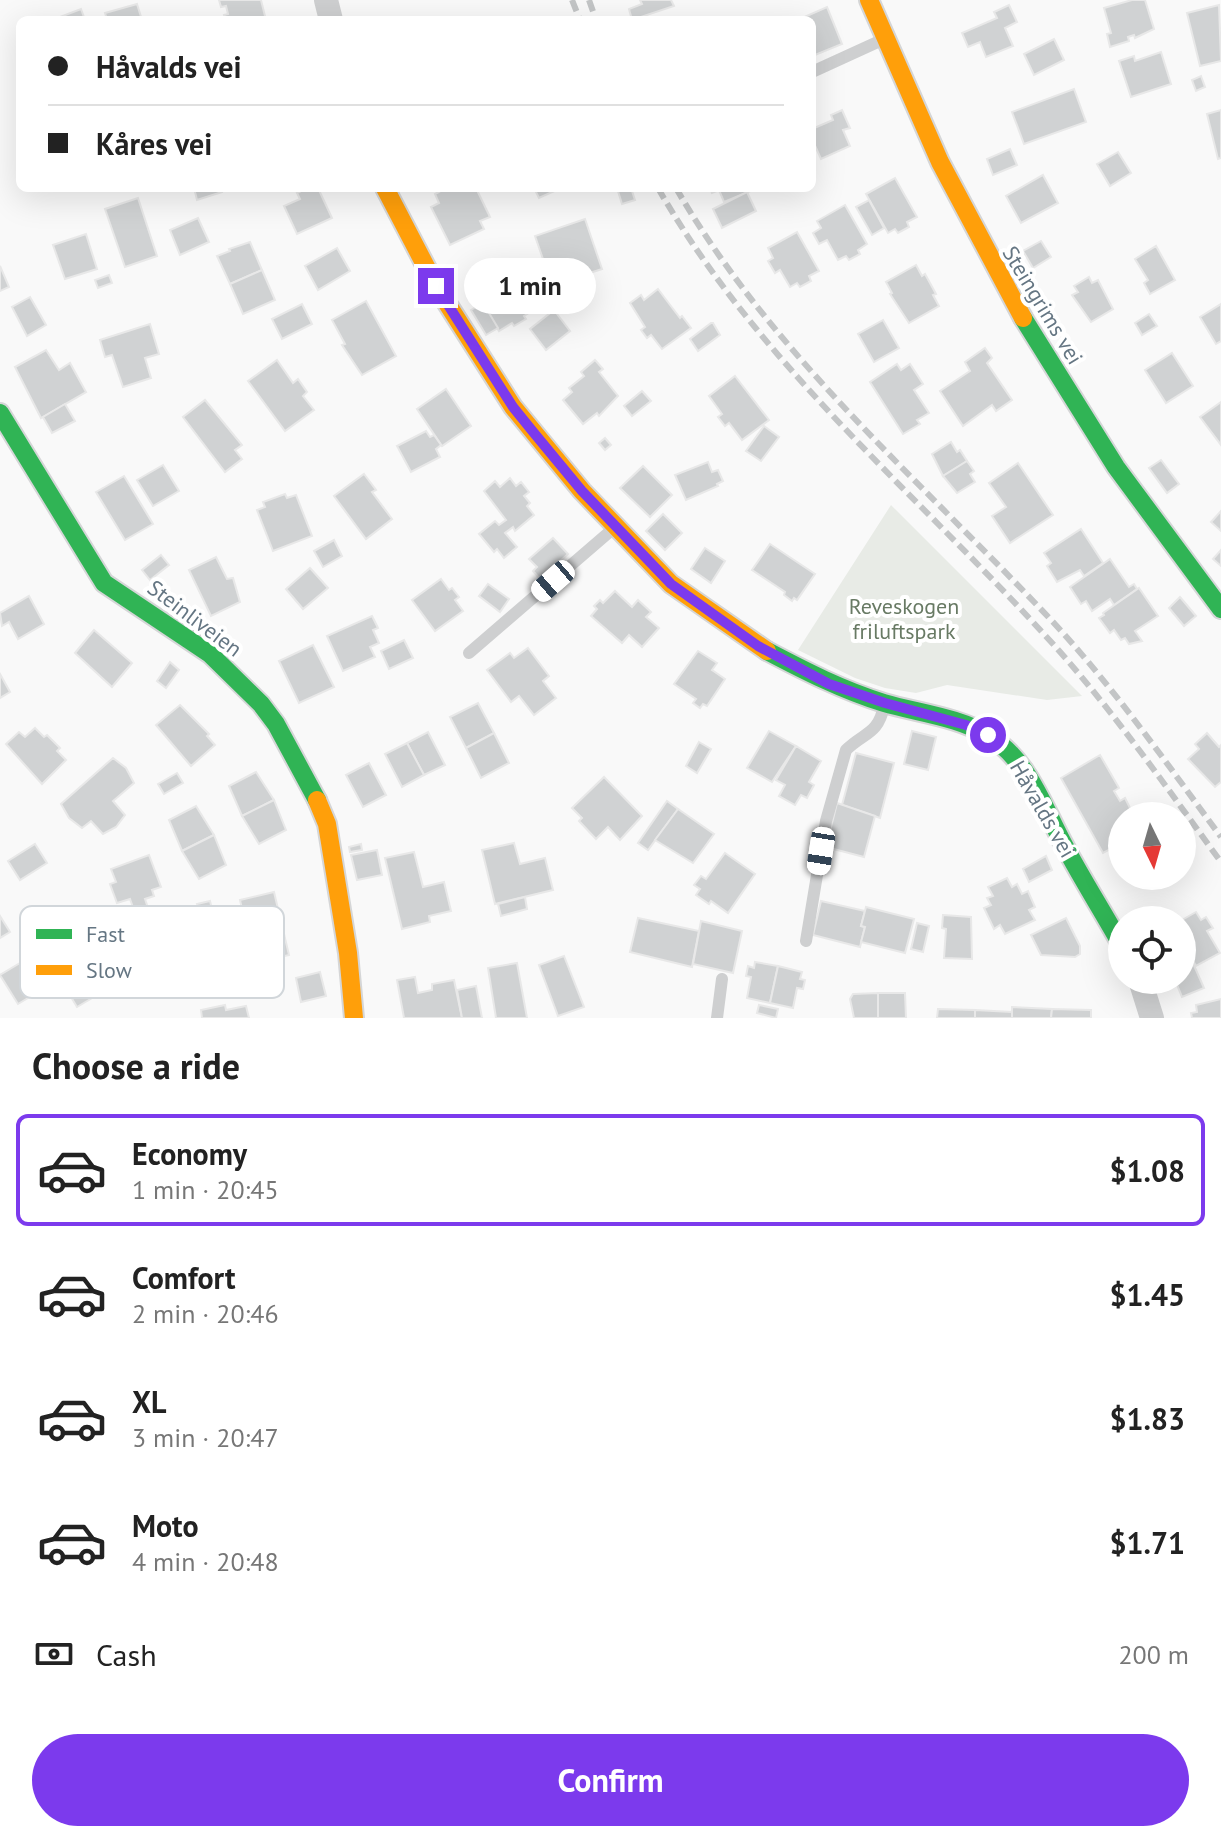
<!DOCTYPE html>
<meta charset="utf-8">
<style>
:root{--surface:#fff;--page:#f2f2f2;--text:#222;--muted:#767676;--line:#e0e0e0;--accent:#7c3aed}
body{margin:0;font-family:"PT Sans",sans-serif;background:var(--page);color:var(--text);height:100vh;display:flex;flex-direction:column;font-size:30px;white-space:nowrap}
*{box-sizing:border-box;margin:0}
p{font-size:26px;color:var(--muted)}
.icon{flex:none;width:44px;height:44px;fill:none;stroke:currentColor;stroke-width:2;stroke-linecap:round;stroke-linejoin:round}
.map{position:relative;height:1018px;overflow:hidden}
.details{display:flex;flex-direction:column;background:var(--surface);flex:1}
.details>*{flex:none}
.banner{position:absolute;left:16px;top:16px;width:800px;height:176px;border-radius:12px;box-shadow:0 8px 32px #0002;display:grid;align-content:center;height:176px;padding:0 32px;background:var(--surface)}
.needle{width:52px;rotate:175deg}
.buttons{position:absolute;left:1108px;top:802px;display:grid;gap:16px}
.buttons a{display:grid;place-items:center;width:88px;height:88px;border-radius:50%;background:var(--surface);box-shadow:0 8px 32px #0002;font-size:40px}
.end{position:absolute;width:36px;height:36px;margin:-18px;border:10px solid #7c3aed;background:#fff;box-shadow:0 0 0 4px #fff}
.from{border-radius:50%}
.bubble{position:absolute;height:56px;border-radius:28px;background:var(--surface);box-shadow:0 8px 32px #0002;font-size:26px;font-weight:700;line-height:56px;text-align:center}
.car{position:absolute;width:24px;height:48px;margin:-24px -12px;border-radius:10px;box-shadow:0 0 6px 2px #0007;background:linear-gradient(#fff 24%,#345 0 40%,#fff 0 76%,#345 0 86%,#fff 0)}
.banner b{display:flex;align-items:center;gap:28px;height:76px;font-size:30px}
.banner b+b{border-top:2px solid var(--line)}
.banner i{width:20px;height:20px;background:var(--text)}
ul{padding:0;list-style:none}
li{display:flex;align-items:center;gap:24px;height:112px;margin:0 16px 12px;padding:0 16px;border:4px solid transparent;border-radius:12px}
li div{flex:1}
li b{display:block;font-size:30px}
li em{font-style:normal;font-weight:700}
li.on{border-color:var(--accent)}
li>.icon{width:72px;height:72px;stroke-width:1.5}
h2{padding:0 32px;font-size:36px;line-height:96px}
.pay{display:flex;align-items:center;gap:20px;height:88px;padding:0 32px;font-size:30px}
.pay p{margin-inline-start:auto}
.action{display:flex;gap:16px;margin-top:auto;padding:16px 32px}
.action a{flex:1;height:92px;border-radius:48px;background:var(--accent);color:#fff;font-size:32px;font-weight:700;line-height:92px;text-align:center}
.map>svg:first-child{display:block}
.green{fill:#e8ebe6}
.building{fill:#d0d2d3;stroke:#e8e8e8;stroke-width:2}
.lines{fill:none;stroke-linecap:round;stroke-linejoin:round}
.fast-casing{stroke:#d5d6d7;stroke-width:22}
.slow-casing{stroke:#d5d6d7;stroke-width:22}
.lane{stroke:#cecfd0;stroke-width:12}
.street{stroke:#cecfd0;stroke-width:24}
.fast{stroke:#30b455;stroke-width:18}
.slow{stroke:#ff9f0a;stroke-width:18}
.rail{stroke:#c3c5c6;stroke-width:6;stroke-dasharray:12 6;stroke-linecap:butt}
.route{stroke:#7c3aed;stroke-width:10}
.labels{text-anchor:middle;stroke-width:8;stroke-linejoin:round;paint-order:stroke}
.street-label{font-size:22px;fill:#657683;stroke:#fff}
.park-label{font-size:22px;fill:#687a64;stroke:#fff}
.key{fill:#fff;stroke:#d1d6da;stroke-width:2}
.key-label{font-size:22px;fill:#657683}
</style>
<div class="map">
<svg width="1221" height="1018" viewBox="0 0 1221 1018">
<rect width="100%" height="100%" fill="#f9f9f9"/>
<polygon class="green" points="891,505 1082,696 1047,700 947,685 916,693 885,688 855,678 798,650"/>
<g class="building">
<polygon points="219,0 261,0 266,20 226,20 224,15 228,14 226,6 221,7"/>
<polygon points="640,0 671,0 674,6 632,20 629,9 642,4"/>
<polygon points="1132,0 1145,0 1154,29 1135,38 1134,35 1128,37 1129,41 1110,47 1107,34 1111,33 1104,8"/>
<polygon points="137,4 142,20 107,20 105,13"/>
<polygon points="1009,5 1017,22 1005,28 1013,46 986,57 980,42 968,47 962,33 997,18 994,12"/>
<polygon points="1219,5 1221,61 1200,66 1187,13"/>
<polygon points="827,7 842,44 815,55 812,48 812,20 800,19"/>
<polygon points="81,9 85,20 52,20"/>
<polygon points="1054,39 1064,60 1034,75 1024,54"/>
<polygon points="1161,52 1171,84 1131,97 1119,61 1134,56 1135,61"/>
<polygon points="1201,76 1205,87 1196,91 1192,80"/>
<polygon points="1074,89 1086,122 1024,144 1012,112"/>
<polygon points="842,110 850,128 843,130 850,146 821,159 812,139 812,129 833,120 831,115"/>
<polygon points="1221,110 1221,158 1218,159 1207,114"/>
<polygon points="1010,149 1017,165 993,175 987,159"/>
<polygon points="1118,152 1131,173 1110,186 1097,164"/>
<polygon points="1043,175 1058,203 1021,223 1006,196"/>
<polygon points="895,178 917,217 907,222 909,227 898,233 895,229 888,233 866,194"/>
<polygon points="194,188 221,188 222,192 197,200"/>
<polygon points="307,188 318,188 332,218 297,234 284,206 300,199 297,193"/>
<polygon points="446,188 476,188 490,217 480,221 484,229 450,245 431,207 439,203 435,194"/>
<polygon points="534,188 561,188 539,198"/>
<polygon points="617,188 631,188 635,200 622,204"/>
<polygon points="710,188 752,188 753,190 724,202 719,190 712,193"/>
<polygon points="747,192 756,211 722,228 713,209"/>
<polygon points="138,198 157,256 125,267 105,209"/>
<polygon points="869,200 884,228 872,235 856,207"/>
<polygon points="845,205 867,244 858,250 860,254 849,260 846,256 838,260 827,240 819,244 813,233 821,228 817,221"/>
<polygon points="198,218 209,242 180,255 170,230"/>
<polygon points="585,219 602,269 552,285 535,236"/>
<polygon points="797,232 819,271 809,276 811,281 800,287 797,283 790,287 780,270 775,273 768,261 773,258 768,248"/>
<polygon points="86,234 97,269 65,279 53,245"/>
<polygon points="1041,241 1051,257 1033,268 1023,251"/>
<polygon points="250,242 262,270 230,284 217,256 230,251 229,249"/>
<polygon points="1156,246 1175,280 1150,294 1144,283 1148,280 1135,259"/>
<polygon points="337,248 350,271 318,290 305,266"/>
<polygon points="916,265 922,276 925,274 936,294 933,295 939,306 909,323 890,294 892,293 886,282"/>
<polygon points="0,266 9,287 0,291"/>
<polygon points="262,270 275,300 243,314 230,284"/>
<polygon points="109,275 112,283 98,288 95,280"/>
<polygon points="1089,277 1092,283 1098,280 1113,309 1091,322 1072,295 1078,292 1074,286"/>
<polygon points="519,278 537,308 524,316 526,319 514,326 512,323 499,331 481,300 508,281 509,283"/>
<polygon points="658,289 680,318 682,316 691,328 662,349 651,335 647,338 641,330 645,327 630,303 641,295 644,300"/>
<polygon points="30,297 46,325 27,336 12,307"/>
<polygon points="366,301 396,356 362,375 342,345 345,344 332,320"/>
<polygon points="483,303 498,328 486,335 471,310"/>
<polygon points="302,304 312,324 282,339 272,319"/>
<polygon points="1221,304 1221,341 1216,344 1200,317"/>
<polygon points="554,310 570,331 546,350 530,329"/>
<polygon points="1149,314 1157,326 1142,335 1135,323"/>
<polygon points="883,320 899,348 874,362 858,334"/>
<polygon points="711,323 713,323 720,335 698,351 690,339"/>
<polygon points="150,324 159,354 145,358 151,378 123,387 112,355 105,357 100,340"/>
<polygon points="985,348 992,358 987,363 1012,400 996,411 992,405 963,426 940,391 970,371 965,362"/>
<polygon points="46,350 59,370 70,363 86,392 41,418 15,367"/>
<polygon points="1172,353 1193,386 1166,403 1145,370"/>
<polygon points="277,360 293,383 298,379 307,392 303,396 314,410 285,431 248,381"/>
<polygon points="595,360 603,369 599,372 618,396 599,416 597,413 583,424 563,400 572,392 569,388 584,376 581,372"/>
<polygon points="897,364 901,370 910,364 923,384 914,390 929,413 917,420 920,424 903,434 870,382"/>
<polygon points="735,376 769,420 742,440 729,423 725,426 718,417 722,414 709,396"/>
<polygon points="446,389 471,426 442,446 417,409"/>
<polygon points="642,391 651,401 632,416 624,406"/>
<polygon points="205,400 242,445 235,450 242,459 225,472 183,417"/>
<polygon points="1221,402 1221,445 1200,417"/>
<polygon points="65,404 75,421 52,433 43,417"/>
<polygon points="764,426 779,437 761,461 746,451"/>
<polygon points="426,431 430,437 434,435 441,445 436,449 440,457 411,472 397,446"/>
<polygon points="605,438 611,445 605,450 599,443"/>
<polygon points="951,442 957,452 960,450 967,461 943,476 932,454"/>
<polygon points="1161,460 1179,484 1167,493 1149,468"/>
<polygon points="967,461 974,471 970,474 975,482 957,493 943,476"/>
<polygon points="708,462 712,472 718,470 723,481 717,484 718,486 686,500 675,475"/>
<polygon points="1018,463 1053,515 1010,543 992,516 1006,507 989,483"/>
<polygon points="163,465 179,491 153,506 137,480"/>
<polygon points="643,466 672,495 650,517 620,488"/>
<polygon points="364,474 376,490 372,492 392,519 366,539 334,496"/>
<polygon points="124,476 153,524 125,540 96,492"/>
<polygon points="510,478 516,486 521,482 529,492 524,496 530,503 527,506 534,515 515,531 513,527 505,533 517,547 504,558 497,549 494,552 479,534 495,521 499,525 506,520 484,491 495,481 500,487"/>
<polygon points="285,494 287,498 296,495 312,536 273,551 257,510 265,507 263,502"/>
<polygon points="1221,511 1221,531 1211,522"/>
<polygon points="663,514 682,533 665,550 646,531"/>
<polygon points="1081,529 1103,563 1084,576 1080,570 1057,582 1047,566 1051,563 1044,553"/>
<polygon points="553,538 568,554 540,579 533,571 537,567 529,559"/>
<polygon points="334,540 342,556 323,567 314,551"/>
<polygon points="770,544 815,574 797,600 794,598 792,601 784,595 785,592 752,570"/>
<polygon points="705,548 725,561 711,583 691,569"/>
<polygon points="1221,550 1221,566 1213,559"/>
<polygon points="161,555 169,565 150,580 142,570"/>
<polygon points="216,557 227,579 233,578 240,602 211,616 189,570"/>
<polygon points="1110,559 1129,587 1134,584 1137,589 1114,605 1110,599 1092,611 1086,601 1081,604 1070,587"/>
<polygon points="310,568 328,588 303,609 286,589"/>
<polygon points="441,579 449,590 452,588 459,597 455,600 463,611 435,631 412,600"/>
<polygon points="488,584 509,599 500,612 479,596"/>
<polygon points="1139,588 1158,616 1135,631 1142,641 1129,644 1125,638 1121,640 1114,630 1110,633 1099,618 1104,615 1103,613"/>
<polygon points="615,591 632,607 638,600 651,612 646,617 659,628 642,647 629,635 622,643 591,616 597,609 594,606 600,600 603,603"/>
<polygon points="29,596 44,624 18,639 9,622 2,626 0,613"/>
<polygon points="1180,597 1196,616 1184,626 1169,608"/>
<polygon points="372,616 378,628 373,630 379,643 370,647 375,657 343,671 327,636"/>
<polygon points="94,630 132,663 112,687 75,653"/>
<polygon points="404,640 413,658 389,669 381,651"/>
<polygon points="313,645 334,687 299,703 279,661"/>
<polygon points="528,648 549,676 543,681 556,698 534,715 519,696 511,702 487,670 510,653 514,658"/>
<polygon points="698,651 717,663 712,670 725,679 707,706 703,704 700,708 693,703 696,699 674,684"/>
<polygon points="170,662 179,670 166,688 157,681"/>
<polygon points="0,674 10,692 0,698"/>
<polygon points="478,703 494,733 466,748 450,717"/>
<polygon points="180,705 209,734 207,736 215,745 191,766 156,725"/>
<polygon points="35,728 44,737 47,735 60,748 57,751 66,760 42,784 6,744 19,732 25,737"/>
<polygon points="769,731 796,746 772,782 747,768"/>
<polygon points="912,731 936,737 928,770 904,764"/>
<polygon points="428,732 445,765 424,775 407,743"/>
<polygon points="494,733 509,763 481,778 466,748"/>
<polygon points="1207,733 1219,747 1221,745 1221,782 1215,787 1188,759 1199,749 1195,744"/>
<polygon points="699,742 711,749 697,773 686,766"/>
<polygon points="407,743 424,775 402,787 385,754"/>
<polygon points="796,746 821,761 809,782 814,785 807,798 801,795 795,805 779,796 785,785 776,780"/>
<polygon points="856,753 894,763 880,818 842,805"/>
<polygon points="1100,755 1119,788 1114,791 1120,801 1125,798 1134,816 1122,816 1122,843 1103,853 1061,778"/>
<polygon points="113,758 126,768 134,783 113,801 125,815 116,827 103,834 91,821 82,828 69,818 61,804"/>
<polygon points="369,763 386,795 363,807 346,775"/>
<polygon points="256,772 274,800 242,816 229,786"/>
<polygon points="177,773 183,783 164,794 158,784"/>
<polygon points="604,777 642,816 620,840 608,827 596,839 579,821 582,818 572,808"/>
<polygon points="274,800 286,830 259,844 242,816"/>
<polygon points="667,801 678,809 648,850 638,843"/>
<polygon points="837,803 875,816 864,857 826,847"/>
<polygon points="196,806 214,835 182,851 169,820"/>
<polygon points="678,809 714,834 693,863 655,840"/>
<polygon points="214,835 226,865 199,879 182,851"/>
<polygon points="514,843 520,864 545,858 553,890 495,904 482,850"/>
<polygon points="35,844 47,863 20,880 8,861"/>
<polygon points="361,844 362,850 350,852 349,847"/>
<polygon points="377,850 382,875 357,880 351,855"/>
<polygon points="414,852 423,887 444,882 451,911 429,916 430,922 402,929 385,858"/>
<polygon points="725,853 755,874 728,913 711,901 709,904 696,895 700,889 694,885 701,876 706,879"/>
<polygon points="149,855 161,887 152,890 154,896 145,899 148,908 135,913 130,899 117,903 110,884 116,882 111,869"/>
<polygon points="1046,856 1052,870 1029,882 1023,869"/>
<polygon points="1007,878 1012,887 1017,884 1022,894 1028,891 1035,907 1029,910 1035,920 1005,934 1000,925 994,929 984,908 991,905 987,898 993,896 988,887"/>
<polygon points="274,892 289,955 254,963 240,900"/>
<polygon points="525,897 527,909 501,916 498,904"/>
<polygon points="210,901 218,933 205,936 197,904"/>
<polygon points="821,901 865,911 861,926 865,927 860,947 813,935"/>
<polygon points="866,907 914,919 905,953 861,942 865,927 861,926"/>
<polygon points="1196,912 1201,920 1206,917 1213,928 1207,931 1220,953 1196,966 1191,957 1182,963 1182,920"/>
<polygon points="943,915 971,917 972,959 944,958 946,929 942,928"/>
<polygon points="0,916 10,932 0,938"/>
<polygon points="638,918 699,931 692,967 630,952"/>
<polygon points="1066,918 1080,946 1080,954 1075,957 1041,955 1031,935"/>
<polygon points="701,921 742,931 733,973 693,964"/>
<polygon points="917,923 929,926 923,952 911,949"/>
<polygon points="564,956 584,1007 558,1016 539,965"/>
<polygon points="30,957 35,965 45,958 58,980 18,1004 0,975"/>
<polygon points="1192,961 1204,988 1182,997 1175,980 1182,980 1182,965"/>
<polygon points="755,962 778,966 770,1003 747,998 751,977 746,976 748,966 754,968"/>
<polygon points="517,963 527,1018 496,1018 488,968"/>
<polygon points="778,966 802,972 800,979 805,980 803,989 797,988 793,1008 770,1003"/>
<polygon points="320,972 326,996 301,1002 296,978"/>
<polygon points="86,974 99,994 77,1007 65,987"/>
<polygon points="415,977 418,993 432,990 432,984 454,980 462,1018 404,1018 397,980"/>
<polygon points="476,986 482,1018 462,1018 457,990"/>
<polygon points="878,993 878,1018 854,1018 850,999 853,994"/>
<polygon points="878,993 905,993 906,1018 878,1018"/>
<polygon points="1221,999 1221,1018 1192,1018 1191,1013 1197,1012 1196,1005"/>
<polygon points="225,1005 226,1010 246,1006 249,1018 202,1018 201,1010"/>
<polygon points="759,1005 778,1009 776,1018 757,1013"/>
<polygon points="1012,1007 1052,1009 1051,1018 1012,1018"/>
<polygon points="938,1009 975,1010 975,1018 937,1018"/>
<polygon points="1052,1009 1091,1010 1091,1018 1051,1018"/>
<polygon points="975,1010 1012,1012 1012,1018 975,1018"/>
</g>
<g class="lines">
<g class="fast-casing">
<g id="fast">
<polyline points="1023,318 1116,467 1221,609"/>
<polyline points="0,413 104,583 210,654 261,704 276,724 317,800"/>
<path d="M767 651C805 671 842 690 884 703 918 713 959 717 989 736 1028 760 1043 806 1064 845 1082 879 1103 912 1122 946"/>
</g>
</g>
<g class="slow-casing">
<g id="slow">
<polyline points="869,0 940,162 1023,318"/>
<polyline points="385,188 436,286 513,407 582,491 671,584 767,651"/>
<polyline points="317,800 327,824 348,953 354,1018"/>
</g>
</g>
<g class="lane">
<polyline points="812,72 882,40"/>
<polyline points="469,653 614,528"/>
<path d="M806 941 826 821 846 750C864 732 878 735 884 706"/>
<polyline points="717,1018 722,979"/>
</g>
<g class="street">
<polyline points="326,0 331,20"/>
<polyline points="1140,980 1152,1018"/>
</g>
<use href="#fast" class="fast"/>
<use href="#slow" class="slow"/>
<g class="rail">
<polyline points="572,0 580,20"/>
<polyline points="589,0 596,20"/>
<path d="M658 188C757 361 909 487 1042 632 1108 703 1164 784 1221 862"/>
<path d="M676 188C773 356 922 482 1053 622 1115 689 1167 764 1221 837"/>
</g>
</g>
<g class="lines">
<polyline class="route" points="436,286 513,407 534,433 582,491 671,584 758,646 829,684 885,703 966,725 988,735"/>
</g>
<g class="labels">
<g class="street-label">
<text transform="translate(1043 305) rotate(59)" y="8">Steingrims vei</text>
<text transform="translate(195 618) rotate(37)" y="8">Steinliveien</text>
<text transform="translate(1043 809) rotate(60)" y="8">Håvalds vei</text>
</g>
<g class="park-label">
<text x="904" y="614">Reveskogen<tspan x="904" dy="25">friluftspark</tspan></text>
</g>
</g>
<rect x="20" y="906" width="264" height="92" rx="12" class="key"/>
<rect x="36" y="929" width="36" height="10" fill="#30b455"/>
<rect x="36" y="965" width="36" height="10" fill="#ff9f0a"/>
<g class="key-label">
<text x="86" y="942">Fast</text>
<text x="86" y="978">Slow</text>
</g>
</svg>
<div class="buttons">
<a><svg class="needle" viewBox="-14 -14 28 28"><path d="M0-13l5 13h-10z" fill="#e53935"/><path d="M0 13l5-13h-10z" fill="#767676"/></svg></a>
<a><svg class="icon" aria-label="locate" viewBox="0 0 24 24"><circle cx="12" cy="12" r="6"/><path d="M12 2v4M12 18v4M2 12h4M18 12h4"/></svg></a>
</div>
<i class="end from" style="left:988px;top:735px"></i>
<i class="end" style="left:436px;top:286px"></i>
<div class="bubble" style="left:464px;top:258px;width:132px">1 min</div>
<i class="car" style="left:553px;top:581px;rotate:229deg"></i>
<i class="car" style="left:821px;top:851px;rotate:189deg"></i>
<div class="banner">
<b><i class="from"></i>Håvalds vei</b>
<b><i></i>Kåres vei</b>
</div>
</div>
<section class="details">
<h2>Choose a ride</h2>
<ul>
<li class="on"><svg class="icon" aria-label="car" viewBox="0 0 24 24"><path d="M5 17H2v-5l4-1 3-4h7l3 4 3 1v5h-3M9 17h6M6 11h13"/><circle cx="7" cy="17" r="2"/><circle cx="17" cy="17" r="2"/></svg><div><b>Economy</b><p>1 min · 20:45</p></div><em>$1.08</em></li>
<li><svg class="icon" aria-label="car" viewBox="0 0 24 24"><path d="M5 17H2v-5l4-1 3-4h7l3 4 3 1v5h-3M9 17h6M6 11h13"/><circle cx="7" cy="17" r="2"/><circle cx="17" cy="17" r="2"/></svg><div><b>Comfort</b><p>2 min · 20:46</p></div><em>$1.45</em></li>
<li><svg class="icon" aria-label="car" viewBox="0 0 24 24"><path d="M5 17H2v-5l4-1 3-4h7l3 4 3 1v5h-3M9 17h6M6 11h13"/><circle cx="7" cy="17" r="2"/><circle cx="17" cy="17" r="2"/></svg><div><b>XL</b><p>3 min · 20:47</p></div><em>$1.83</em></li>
<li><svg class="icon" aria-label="car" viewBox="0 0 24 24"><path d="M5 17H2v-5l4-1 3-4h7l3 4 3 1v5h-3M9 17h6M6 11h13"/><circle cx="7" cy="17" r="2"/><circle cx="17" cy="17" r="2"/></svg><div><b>Moto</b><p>4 min · 20:48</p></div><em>$1.71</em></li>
</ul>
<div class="pay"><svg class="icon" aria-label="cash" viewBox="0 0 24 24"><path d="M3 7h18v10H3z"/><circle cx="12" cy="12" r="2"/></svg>Cash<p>200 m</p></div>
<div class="action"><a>Confirm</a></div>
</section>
